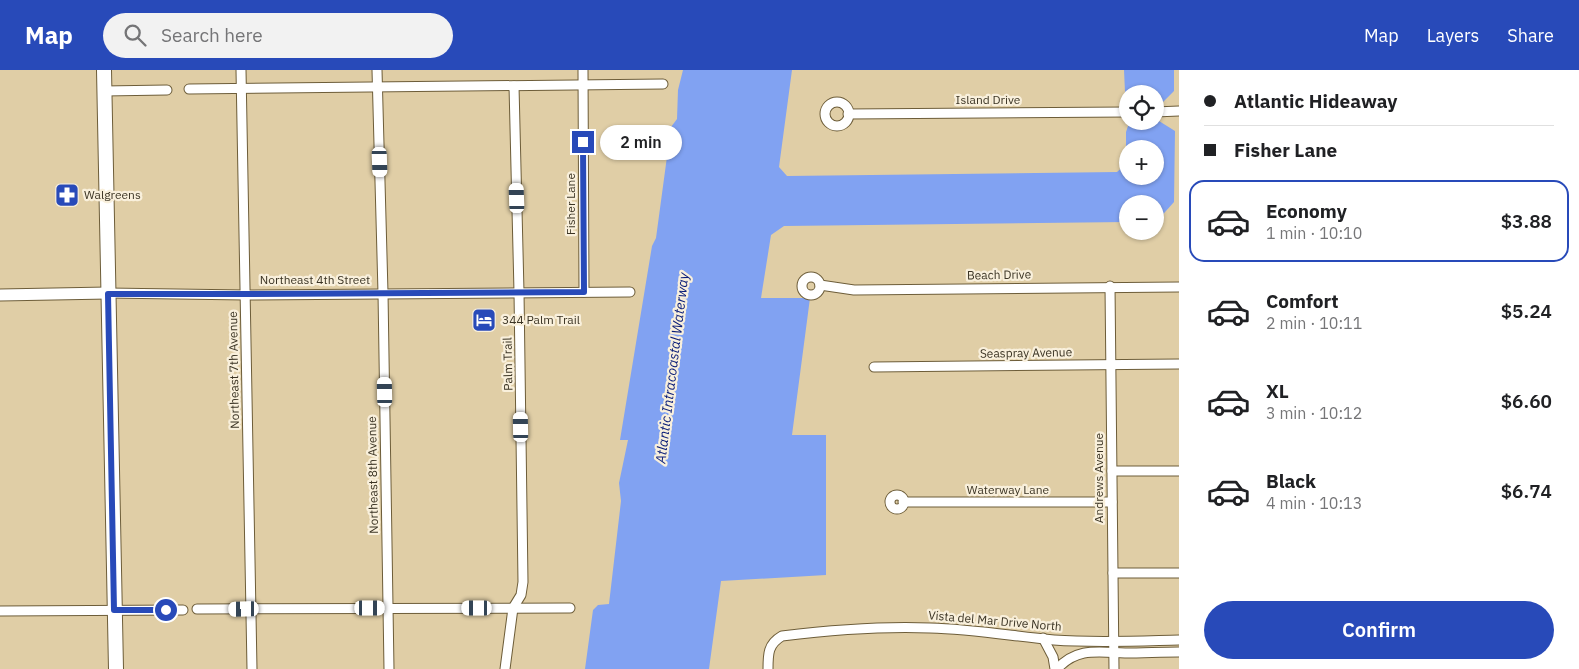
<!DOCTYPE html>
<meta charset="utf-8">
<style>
:root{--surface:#fff;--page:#f2f2f2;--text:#202124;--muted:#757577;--line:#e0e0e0;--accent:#284ab9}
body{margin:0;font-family:"IBM Plex Sans",sans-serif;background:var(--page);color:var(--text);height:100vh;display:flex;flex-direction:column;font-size:19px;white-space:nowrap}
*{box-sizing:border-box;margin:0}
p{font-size:16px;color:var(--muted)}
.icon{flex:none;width:28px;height:28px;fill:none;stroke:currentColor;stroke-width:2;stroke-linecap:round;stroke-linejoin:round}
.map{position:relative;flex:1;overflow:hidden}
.drawer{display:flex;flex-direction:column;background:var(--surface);width:400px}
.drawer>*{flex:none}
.hud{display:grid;align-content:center;height:110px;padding:0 25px;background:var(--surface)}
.tools{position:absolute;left:1119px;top:15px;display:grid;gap:10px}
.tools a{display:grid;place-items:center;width:45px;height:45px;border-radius:50%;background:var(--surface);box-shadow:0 1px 4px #0004;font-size:25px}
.end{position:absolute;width:22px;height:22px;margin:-11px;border:6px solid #284ab9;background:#fff;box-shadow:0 0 0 2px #fff}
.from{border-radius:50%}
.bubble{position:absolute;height:35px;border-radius:18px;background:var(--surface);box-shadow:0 1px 4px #0004;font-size:16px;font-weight:600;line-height:35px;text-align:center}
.car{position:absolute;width:15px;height:30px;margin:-15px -8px;border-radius:6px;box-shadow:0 0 4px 1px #0007;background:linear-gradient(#fff 24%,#345 0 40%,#fff 0 76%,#345 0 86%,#fff 0)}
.hud b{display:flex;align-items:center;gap:18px;height:48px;font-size:19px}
.hud b+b{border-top:1px solid var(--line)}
.hud i{width:12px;height:12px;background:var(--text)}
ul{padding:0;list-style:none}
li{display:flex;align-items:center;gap:15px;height:82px;margin:0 10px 8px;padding:0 15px;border:2px solid transparent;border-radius:15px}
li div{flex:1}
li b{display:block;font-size:19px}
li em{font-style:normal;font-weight:600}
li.selected{border-color:var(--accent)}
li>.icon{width:45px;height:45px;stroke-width:1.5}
.action{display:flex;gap:10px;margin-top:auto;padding:10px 25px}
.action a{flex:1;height:58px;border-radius:30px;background:var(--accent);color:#fff;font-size:20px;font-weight:600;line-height:58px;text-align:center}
header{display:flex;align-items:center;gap:30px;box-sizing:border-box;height:70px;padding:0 25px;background:var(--accent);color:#fff}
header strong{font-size:24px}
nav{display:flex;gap:28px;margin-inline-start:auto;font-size:18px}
.search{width:350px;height:45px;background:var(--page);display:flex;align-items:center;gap:12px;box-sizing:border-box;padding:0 18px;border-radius:28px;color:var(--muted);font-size:19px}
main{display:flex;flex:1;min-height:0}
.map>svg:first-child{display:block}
.water{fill:#81a2f2;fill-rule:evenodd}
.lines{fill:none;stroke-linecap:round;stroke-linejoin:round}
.street-casing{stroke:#6d5d39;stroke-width:11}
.secondary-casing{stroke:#6d5d39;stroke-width:13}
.primary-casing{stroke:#6d5d39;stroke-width:16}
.street{stroke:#fff;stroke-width:9}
.secondary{stroke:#fff;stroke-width:11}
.primary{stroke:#fff;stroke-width:14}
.route{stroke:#284ab9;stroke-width:6}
.labels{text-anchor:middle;stroke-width:4.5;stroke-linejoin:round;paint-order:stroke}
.street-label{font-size:12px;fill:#3b3424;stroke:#f9f0dc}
.poi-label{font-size:12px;fill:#3b3424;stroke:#f9f0dc;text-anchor:start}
.water-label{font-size:14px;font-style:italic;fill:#0a1d78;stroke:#f9f0dc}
</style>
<header>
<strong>Map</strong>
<div class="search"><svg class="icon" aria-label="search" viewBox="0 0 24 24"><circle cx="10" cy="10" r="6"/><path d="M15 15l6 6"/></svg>Search here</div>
<nav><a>Map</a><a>Layers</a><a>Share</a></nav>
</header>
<main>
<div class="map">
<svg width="1179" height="599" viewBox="0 0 1179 599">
<rect width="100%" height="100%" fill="#e0cea6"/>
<path class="water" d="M683 0H792L779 97 787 106 1117 102 1126 94V62L1128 56 1138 51H1155V24H1130L1125 22 1124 0H1174V21L1160 35 1159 51 1175 61 1174 132 1157 151 1155 152V134H1128L1127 152 784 156 771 165 761 228H810L792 365H826V505L721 511 709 599H585L593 540 598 535 609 534 621 431 619 413 628 370H620L652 176 656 168 671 57 677 49 678 20ZM1128 79H1155V106H1128Z"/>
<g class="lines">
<g class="street-casing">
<g id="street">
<polyline points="241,0 252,599"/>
<polyline points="377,0 383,223 389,599"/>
<polyline points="583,0 584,222"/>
<polyline points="189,19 663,14"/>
<polyline points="104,21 167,20"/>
<circle cx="837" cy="44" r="12"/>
<polyline points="1155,42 1179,41"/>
<polyline points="848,44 1128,42"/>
<circle cx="811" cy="216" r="9"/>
<polyline points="820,215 854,220 1179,217"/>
<polyline points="1110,216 1114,599"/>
<polyline points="108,223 245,225 630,222"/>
<polyline points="874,297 1179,294"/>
<polyline points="1112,401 1179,401"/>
<circle cx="897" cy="432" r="7"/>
<polyline points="903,432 1112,432"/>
<polyline points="1113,503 1179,503"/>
<polyline points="197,539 570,538"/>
<polyline points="0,541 183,540"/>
<polyline points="1043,568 1053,587 1055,599"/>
<polyline points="505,599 513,538 521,525 523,512 519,222 514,16"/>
<path d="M768 599C768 584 768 574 782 566 831 560 880 556 930 558 972 559 1012 566 1054 570 1095 573 1138 571 1179 570"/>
<path d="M1057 599C1077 577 1098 582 1125 583 1143 583 1161 582 1179 582"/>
</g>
</g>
<g class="secondary-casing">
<polyline id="secondary" points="0,225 108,223"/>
</g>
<g class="primary-casing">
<polyline id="primary" points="104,0 116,599"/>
</g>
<use href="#street" class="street"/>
<use href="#secondary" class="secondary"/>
<use href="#primary" class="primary"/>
</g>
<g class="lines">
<polyline class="route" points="166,540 114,540 108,224 245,224 584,222 583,72"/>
</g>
<defs>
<g id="pharmacy-square" transform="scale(1.25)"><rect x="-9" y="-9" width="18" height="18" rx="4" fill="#284ab9" stroke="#f9f0dc"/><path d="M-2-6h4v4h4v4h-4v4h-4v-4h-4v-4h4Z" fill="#fff"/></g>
<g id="hotel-square" transform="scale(1.25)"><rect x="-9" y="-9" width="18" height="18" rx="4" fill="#284ab9" stroke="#f9f0dc"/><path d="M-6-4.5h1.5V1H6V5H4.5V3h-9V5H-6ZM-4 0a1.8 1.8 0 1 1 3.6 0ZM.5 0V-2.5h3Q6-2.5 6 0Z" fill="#fff"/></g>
</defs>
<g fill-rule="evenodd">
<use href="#pharmacy-square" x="67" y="125"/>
<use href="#hotel-square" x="484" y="250"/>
</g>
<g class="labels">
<g class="street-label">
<text x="988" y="34">Island Drive</text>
<text transform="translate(571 134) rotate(-90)" y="4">Fisher Lane</text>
<text transform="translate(999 205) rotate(-1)" y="4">Beach Drive</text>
<text x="315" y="214">Northeast 4th Street</text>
<text transform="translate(1026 283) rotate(-1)" y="4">Seaspray Avenue</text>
<text transform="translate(508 294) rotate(-91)" y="4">Palm Trail</text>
<text transform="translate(234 300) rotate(-91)" y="4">Northeast 7th Avenue</text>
<text transform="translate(373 405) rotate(-91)" y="4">Northeast 8th Avenue</text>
<text transform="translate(1099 408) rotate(-90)" y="4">Andrews Avenue</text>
<text x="1008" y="424">Waterway Lane</text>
<text transform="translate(995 551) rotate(5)" y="4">Vista del Mar Drive North</text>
</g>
<g class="poi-label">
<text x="84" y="129">Walgreens</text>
<text x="502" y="254">344 Palm Trail</text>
</g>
<g class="water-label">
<text transform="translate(672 298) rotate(-83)" y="5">Atlantic Intracoastal Waterway</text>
</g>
</g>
</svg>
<div class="tools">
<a><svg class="icon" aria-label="locate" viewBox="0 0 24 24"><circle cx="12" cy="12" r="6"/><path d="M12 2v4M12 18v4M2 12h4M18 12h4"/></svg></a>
<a>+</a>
<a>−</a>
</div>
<i class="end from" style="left:166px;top:540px"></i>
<i class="end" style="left:583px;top:72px"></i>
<div class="bubble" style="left:600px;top:55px;width:82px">2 min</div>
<i class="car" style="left:380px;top:92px;rotate:178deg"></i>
<i class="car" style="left:517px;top:128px;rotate:358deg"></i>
<i class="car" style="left:385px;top:322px;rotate:359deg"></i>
<i class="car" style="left:521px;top:357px;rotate:359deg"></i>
<i class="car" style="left:370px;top:538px;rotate:90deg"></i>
<i class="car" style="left:477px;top:538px;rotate:270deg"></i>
<i class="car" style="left:244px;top:539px;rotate:269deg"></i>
</div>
<section class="drawer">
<div class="hud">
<b><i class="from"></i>Atlantic Hideaway</b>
<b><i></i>Fisher Lane</b>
</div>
<ul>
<li class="selected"><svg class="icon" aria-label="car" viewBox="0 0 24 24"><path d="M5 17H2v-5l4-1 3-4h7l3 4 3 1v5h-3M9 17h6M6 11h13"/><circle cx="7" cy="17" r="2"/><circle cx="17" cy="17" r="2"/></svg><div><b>Economy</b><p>1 min · 10:10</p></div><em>$3.88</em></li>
<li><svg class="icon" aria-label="car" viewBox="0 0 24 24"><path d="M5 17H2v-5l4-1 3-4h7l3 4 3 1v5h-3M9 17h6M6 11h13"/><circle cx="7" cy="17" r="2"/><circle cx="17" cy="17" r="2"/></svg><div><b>Comfort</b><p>2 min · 10:11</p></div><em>$5.24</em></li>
<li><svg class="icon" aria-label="car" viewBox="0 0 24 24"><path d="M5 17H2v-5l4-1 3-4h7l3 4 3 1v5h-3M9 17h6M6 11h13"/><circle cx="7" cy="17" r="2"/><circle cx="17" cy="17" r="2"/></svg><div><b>XL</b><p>3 min · 10:12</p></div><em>$6.60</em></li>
<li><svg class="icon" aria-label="car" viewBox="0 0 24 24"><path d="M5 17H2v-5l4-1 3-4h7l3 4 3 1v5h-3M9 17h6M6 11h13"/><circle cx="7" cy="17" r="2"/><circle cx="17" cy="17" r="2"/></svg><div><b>Black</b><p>4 min · 10:13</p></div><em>$6.74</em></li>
</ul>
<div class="action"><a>Confirm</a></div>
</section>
</main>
